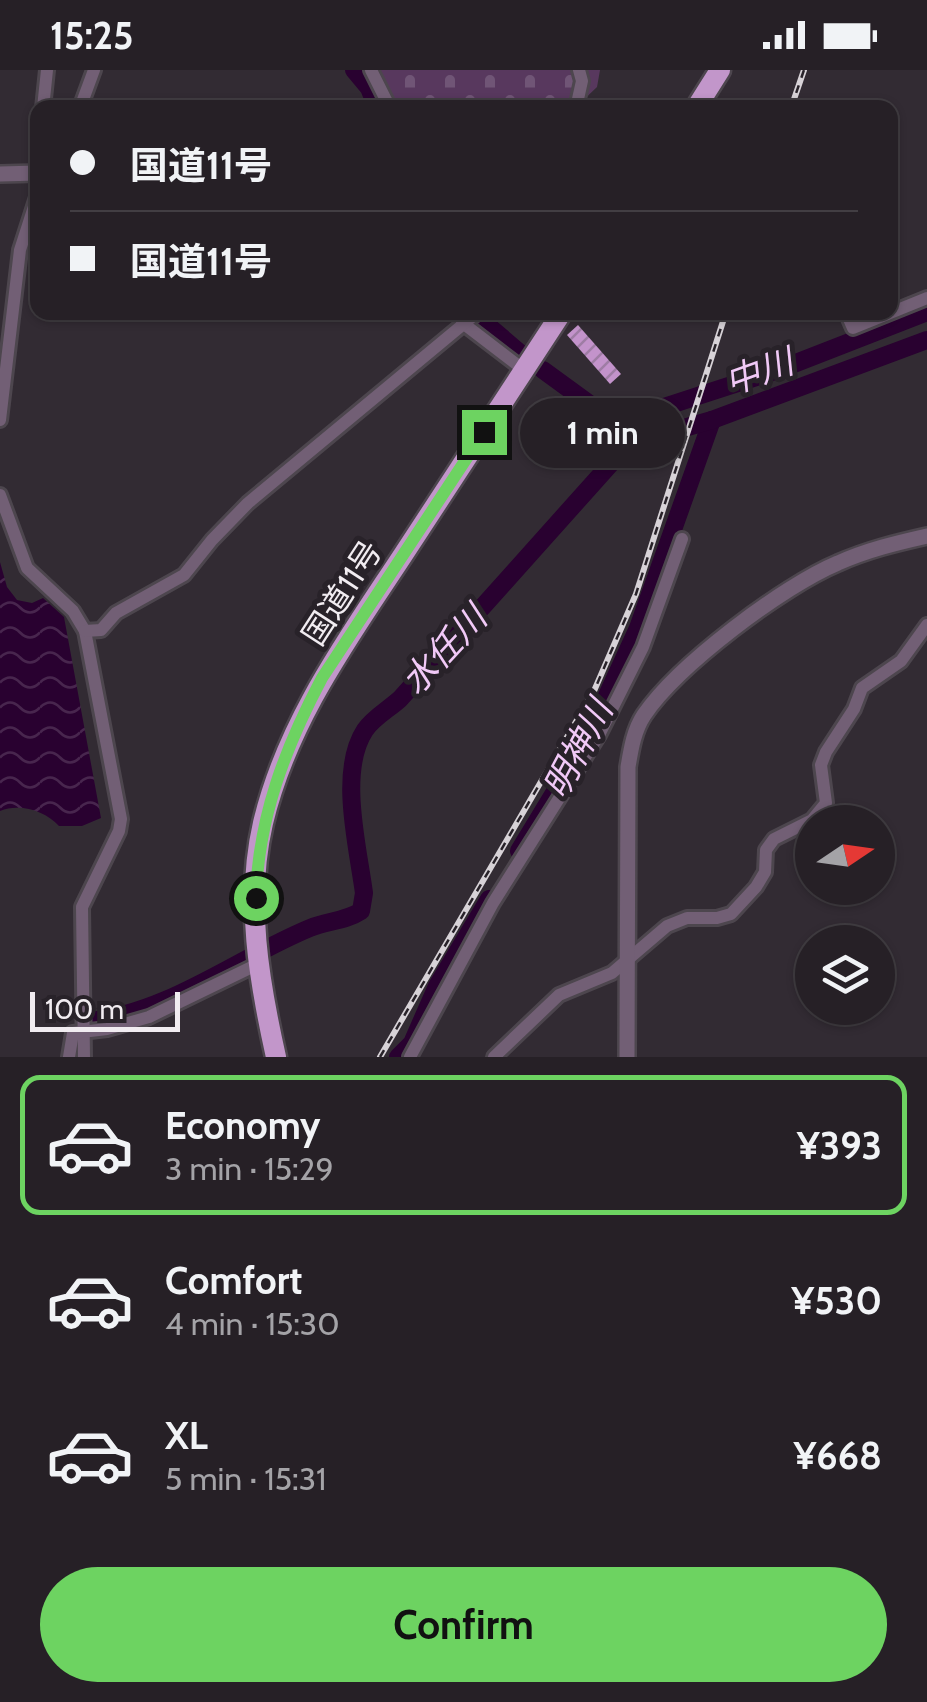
<!DOCTYPE html>
<meta charset="utf-8">
<style>
:root{--surface:#262026;--page:#322d32;--text:#f1f3f6;--muted:#a4a3a7;--line:#423e43;--accent:#6dd361}
body{margin:0;font-family:Cabin,"Noto Sans JP",sans-serif;background:var(--page);color:var(--text);height:100vh;display:flex;flex-direction:column;font-size:38px;white-space:nowrap}
*{box-sizing:border-box;margin:0}
p{font-size:32px;color:var(--muted)}
.icon{flex:none;width:55px;height:55px;fill:none;stroke:currentColor;stroke-width:2;stroke-linecap:round;stroke-linejoin:round}
.map{position:relative;height:987px;overflow:hidden}
.drawer{display:flex;flex-direction:column;background:var(--surface);flex:1}
.drawer>*{flex:none}
.top-card{position:absolute;left:30px;top:30px;width:868px;height:220px;border-radius:20px;box-shadow:0 2px 8px #0004,0 0 0 2px var(--line);display:grid;align-content:center;height:220px;padding:0 40px;background:var(--surface)}
.needle{width:65px;rotate:77deg}
.buttons{position:absolute;left:795px;top:735px;display:grid;gap:20px}
.buttons a{display:grid;place-items:center;width:100px;height:100px;border-radius:50%;background:var(--surface);box-shadow:0 2px 8px #0004,0 0 0 2px var(--line);font-size:50px}
.scale{position:absolute;left:30px;bottom:25px;width:150px;box-sizing:border-box;padding-left:10px;border:5px solid #f1ecf1;border-top:0;font-size:28px;line-height:35px;white-space:nowrap;color:#f1ecf1;-webkit-text-stroke:8px #282229;paint-order:stroke}
.end{position:absolute;width:45px;height:45px;margin:-22px;border:12px solid #6dd361;background:#111;box-shadow:0 0 0 5px #111}
.from{border-radius:50%}
.bubble{position:absolute;height:70px;border-radius:35px;background:var(--surface);box-shadow:0 2px 8px #0004,0 0 0 2px var(--line);font-size:32px;font-weight:800;line-height:70px;text-align:center}
.top-card b{display:flex;align-items:center;gap:35px;height:95px;font-size:38px}
.top-card b+b{border-top:2px solid var(--line)}
.top-card i{width:25px;height:25px;background:var(--text)}
ul{padding:18px 0 0;list-style:none}
li{display:flex;align-items:center;gap:30px;height:140px;margin:0 20px 15px;padding:0 20px;border:5px solid transparent;border-radius:20px}
li div{flex:1}
li b{display:block;font-size:38px}
li em{font-style:normal;font-weight:800}
li.active{border-color:var(--accent)}
li>.icon{width:90px;height:90px;stroke-width:1.5}
.action{display:flex;gap:20px;margin-top:auto;padding:20px 40px}
.action a{flex:1;height:115px;border-radius:60px;background:var(--accent);color:#111;font-size:40px;font-weight:800;line-height:115px;text-align:center}
.status{display:flex;justify-content:space-between;align-items:center;height:70px;padding:0 50px;background:var(--surface);direction:ltr}
.status svg{height:28px;fill:currentColor}
.map>svg:first-child{display:block}
.cemetery{fill:url(#cemetery-stones)}
.water{fill:url(#water-waves)}
.lines{fill:none;stroke-linecap:round;stroke-linejoin:round}
.river{stroke:#290130;stroke-width:18}
.building{fill:url(#building-hatch)}
.minor-casing{stroke:#4d464e;stroke-width:18}
.tertiary-casing{stroke:#4d464e;stroke-width:20}
.trunk-casing{stroke:#4d464e;stroke-width:25}
.minor{stroke:#725f75;stroke-width:12}
.tertiary{stroke:#725f75;stroke-width:15}
.trunk{stroke:#c296ca;stroke-width:20}
.rail-casing{stroke:#d7d2d7;stroke-width:6}
.rail{stroke:#282229;stroke-width:2.5;stroke-dasharray:8;stroke-linecap:butt}
.route{stroke:#6dd361;stroke-width:12}
.labels{text-anchor:middle;stroke-width:10;stroke-linejoin:round;paint-order:stroke}
.street-label{font-size:32px;fill:#f1ecf1;stroke:#282229}
.water-label{font-size:35px;font-style:italic;fill:#f1c9f7;stroke:#282229}
</style>
<div class="status"><b>15:25</b><svg viewBox="0 0 49 12"><path d="M0 12V9h3v3zM5 12V6h3v6zM10 12V3h3v9zM15 12V0h3v12zM26 1h20v11H26zM47 4h2v5h-2z"/></svg></div>
<div class="map">
<svg width="927" height="987" viewBox="0 0 927 987">
<defs>
<pattern id="cemetery-stones" width="16" height="16" patternUnits="userSpaceOnUse" patternTransform="scale(2.5)"><rect width="16" height="16" fill="#58385e"/><path d="M2 7V4a2 2 0 0 1 4 0v3zM10 15v-3a2 2 0 0 1 4 0v3z" fill="#705576"/></pattern>
<pattern id="water-waves" width="16" height="10" patternUnits="userSpaceOnUse" patternTransform="scale(2.5)"><rect width="16" height="10" fill="#290130"/><path d="M0 5q4-4 8 0t8 0" fill="none" stroke="#48264e"/></pattern>
<pattern id="building-hatch" width="6" height="6" patternUnits="userSpaceOnUse" patternTransform="scale(2.5)"><rect width="6" height="6" fill="#c393cb"/><path d="M-1 1l2-2M0 6l6-6M5 7l2-2" fill="none" stroke="#9e7ca4"/></pattern>
</defs>
<rect width="100%" height="100%" fill="#322b33"/>
<polygon class="cemetery" points="375,0 600,0 597,17 576,37 395,38 383,10"/>
<path class="water" d="M0 492 7 517 17 530 32 533 43 528 64 547 101 748 82 756H59C45 741 20 733 0 741Z"/>
<g class="lines">
<g class="river">
<polyline points="354,0 369,18 377,38"/>
<polyline points="472,242 520,283"/>
<polyline points="543,300 602,343 627,349 778,300 927,242"/>
<polyline points="519,781 588,667 638,558 712,350"/>
<path d="M89 951C169 943 237 888 310 858 327 851 346 851 361 841L364 823C358 777 338 701 365 660 373 648 389 639 400 629L614 390 635 372 712 350 927 270"/>
<polyline points="398,987 412,973 437,916 489,829"/>
</g>
</g>
<polygon class="building" points="578,255 621,304 610,314 567,265"/>
<g class="lines">
<g class="minor-casing">
<g id="minor">
<polyline points="371,0 390,38"/>
<polyline points="43,38 47,0"/>
<polyline points="80,38 94,0"/>
<polyline points="576,38 582,11 579,0"/>
<polyline points="457,242 464,254 524,300"/>
<polyline points="846,242 853,258 927,228"/>
<polyline points="0,350 20,180 38,124"/>
<polyline points="0,425 27,498 73,541 85,561 121,749 119,761 82,837 84,987"/>
<polyline points="85,561 101,560 116,543 184,505 212,470 248,433 478,242"/>
<polyline points="69,987 73,963 107,959 149,947 258,894"/>
<polyline points="410,987 493,833 599,665 643,577 682,469"/>
<polyline points="494,987 559,925 612,903 667,856 687,848 717,848 731,844 756,817 765,802 766,780 774,769 812,750 826,733 821,695 826,682 854,639 862,618 901,591 927,555"/>
</g>
</g>
<g class="tertiary-casing">
<g id="tertiary">
<polyline points="0,104 38,103"/>
<path d="M627 987 628 697C631 679 634 660 644 645 678 595 783 516 838 493 867 480 896 473 927 466"/>
</g>
</g>
<g class="trunk-casing">
<g id="trunk">
<polyline points="696,38 720,0"/>
<path d="M276 987C259 911 245 831 263 753 287 652 347 570 403 485 456 404 509 323 562 242"/>
</g>
</g>
<use href="#minor" class="minor"/>
<use href="#tertiary" class="tertiary"/>
<use href="#trunk" class="trunk"/>
<g class="rail-casing">
<g id="rail">
<polyline points="791,38 804,0"/>
<polyline points="380,987 594,621 636,524 726,242"/>
</g>
</g>
<use href="#rail" class="rail"/>
</g>
<g class="lines">
<path class="route" d="M256 828C258 748 285 678 322 608L484 362"/>
</g>
<g class="labels">
<g class="street-label">
<text transform="translate(342 523) rotate(-57)" y="11">国道11号</text>
</g>
<g class="water-label">
<text transform="translate(759 302) rotate(-20)" y="12">中川</text>
<text transform="translate(444 580) rotate(-47)" y="12">水任川</text>
<text transform="translate(578 679) rotate(-62)" y="12">明神川</text>
</g>
</g>
</svg>
<div class="buttons">
<a><svg class="needle" viewBox="-14 -14 28 28"><path d="M0-13l5 13h-10z" fill="#e53935"/><path d="M0 13l5-13h-10z" fill="#a4a3a7"/></svg></a>
<a><svg class="icon" aria-label="layers" viewBox="0 0 24 24"><path d="M12 4l9 5-9 5-9-5zM3 14l9 5 9-5"/></svg></a>
</div>
<div class="scale">100 m</div>
<i class="end from" style="left:256px;top:828px"></i>
<i class="end" style="left:484px;top:362px"></i>
<div class="bubble" style="left:520px;top:328px;width:165px">1 min</div>
<div class="top-card">
<b><i class="from"></i>国道11号</b>
<b><i></i>国道11号</b>
</div>
</div>
<section class="drawer">
<ul>
<li class="active"><svg class="icon" aria-label="car" viewBox="0 0 24 24"><path d="M5 17H2v-5l4-1 3-4h7l3 4 3 1v5h-3M9 17h6M6 11h13"/><circle cx="7" cy="17" r="2"/><circle cx="17" cy="17" r="2"/></svg><div><b>Economy</b><p>3 min · 15:29</p></div><em>¥393</em></li>
<li><svg class="icon" aria-label="car" viewBox="0 0 24 24"><path d="M5 17H2v-5l4-1 3-4h7l3 4 3 1v5h-3M9 17h6M6 11h13"/><circle cx="7" cy="17" r="2"/><circle cx="17" cy="17" r="2"/></svg><div><b>Comfort</b><p>4 min · 15:30</p></div><em>¥530</em></li>
<li><svg class="icon" aria-label="car" viewBox="0 0 24 24"><path d="M5 17H2v-5l4-1 3-4h7l3 4 3 1v5h-3M9 17h6M6 11h13"/><circle cx="7" cy="17" r="2"/><circle cx="17" cy="17" r="2"/></svg><div><b>XL</b><p>5 min · 15:31</p></div><em>¥668</em></li>
</ul>
<div class="action"><a>Confirm</a></div>
</section>
